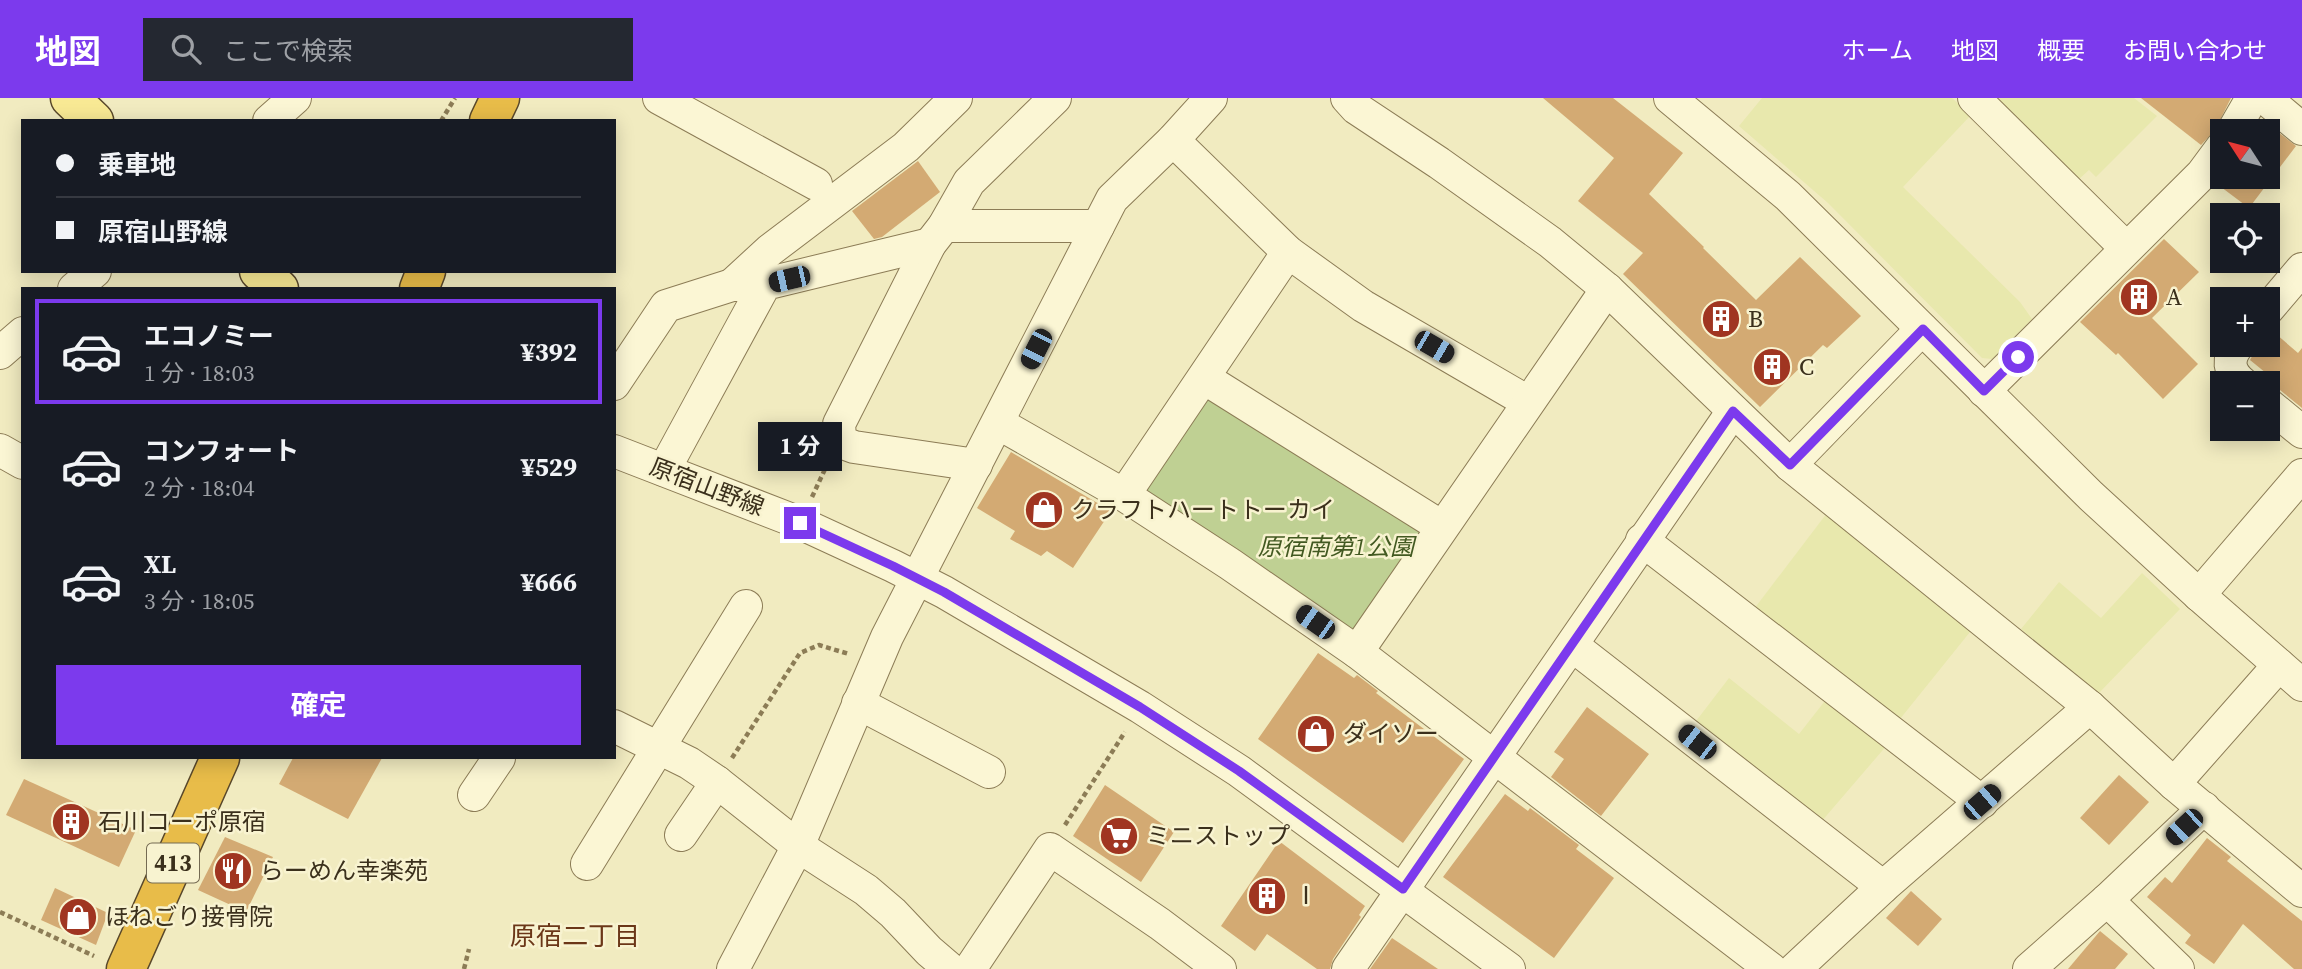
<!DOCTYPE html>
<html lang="ja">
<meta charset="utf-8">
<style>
:root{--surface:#171b24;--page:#242831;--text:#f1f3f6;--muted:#9ea1a6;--line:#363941;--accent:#7c3aed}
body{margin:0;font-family:"Source Serif 4","Noto Sans JP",serif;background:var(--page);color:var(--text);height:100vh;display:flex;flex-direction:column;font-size:26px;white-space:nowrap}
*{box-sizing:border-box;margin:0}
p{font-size:23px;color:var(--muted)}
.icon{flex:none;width:38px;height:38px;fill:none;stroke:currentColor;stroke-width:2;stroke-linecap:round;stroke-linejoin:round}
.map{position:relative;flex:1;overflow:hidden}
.details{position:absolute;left:21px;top:189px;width:595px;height:472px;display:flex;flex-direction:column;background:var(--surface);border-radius:0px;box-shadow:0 4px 18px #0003}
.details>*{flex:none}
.guide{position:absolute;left:21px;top:21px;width:595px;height:154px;border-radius:0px;box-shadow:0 4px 18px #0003;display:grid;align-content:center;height:154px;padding:0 35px;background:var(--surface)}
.needle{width:46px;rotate:306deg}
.fabs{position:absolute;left:2210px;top:21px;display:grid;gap:14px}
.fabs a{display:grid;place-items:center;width:70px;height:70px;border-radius:0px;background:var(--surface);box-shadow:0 4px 18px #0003;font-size:35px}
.end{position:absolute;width:32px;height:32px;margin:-16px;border:9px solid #7c3aed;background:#fff;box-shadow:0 0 0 4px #fff}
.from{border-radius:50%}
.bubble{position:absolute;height:49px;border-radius:0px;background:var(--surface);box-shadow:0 4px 18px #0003;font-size:23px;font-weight:700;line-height:49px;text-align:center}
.car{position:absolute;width:21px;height:42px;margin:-21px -10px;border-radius:9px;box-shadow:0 0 5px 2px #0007;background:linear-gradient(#222 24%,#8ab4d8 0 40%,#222 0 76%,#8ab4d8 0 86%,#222 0)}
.guide b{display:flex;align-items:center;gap:24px;height:66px;font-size:26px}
.guide b+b{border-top:2px solid var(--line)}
.guide i{width:18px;height:18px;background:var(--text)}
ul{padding:12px 0 0;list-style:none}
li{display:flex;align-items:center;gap:21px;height:105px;margin:0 14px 10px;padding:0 21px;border:4px solid transparent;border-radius:0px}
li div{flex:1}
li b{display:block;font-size:26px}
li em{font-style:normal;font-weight:700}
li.on{border-color:var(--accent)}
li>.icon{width:63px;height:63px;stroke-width:1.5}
.cta{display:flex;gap:14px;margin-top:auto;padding:14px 35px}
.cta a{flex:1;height:80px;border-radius:0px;background:var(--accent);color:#fff;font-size:28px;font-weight:700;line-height:80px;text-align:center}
header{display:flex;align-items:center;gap:42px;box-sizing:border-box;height:98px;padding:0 35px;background:var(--accent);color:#fff}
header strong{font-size:33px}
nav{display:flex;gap:38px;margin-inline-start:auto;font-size:24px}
.search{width:490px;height:63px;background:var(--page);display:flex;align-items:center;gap:18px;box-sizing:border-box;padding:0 24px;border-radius:0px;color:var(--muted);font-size:26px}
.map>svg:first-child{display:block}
.farmland{fill:#e8e8ad}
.green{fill:#bfd093}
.building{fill:#d3aa73}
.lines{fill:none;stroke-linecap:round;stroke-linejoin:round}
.minor-casing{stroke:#8c7c56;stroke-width:34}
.major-casing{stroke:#59482b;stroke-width:41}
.highway-casing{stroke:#59482b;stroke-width:41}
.path{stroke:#8c7c56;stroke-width:4.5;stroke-dasharray:5 3.5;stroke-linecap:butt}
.minor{stroke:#fbf6d4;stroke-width:32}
.major{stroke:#f8e994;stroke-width:38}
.highway{stroke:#e8bc49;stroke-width:38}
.route{stroke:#7c3aed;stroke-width:9}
.labels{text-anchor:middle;stroke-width:5;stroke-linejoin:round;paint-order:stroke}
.shield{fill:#f8f3d0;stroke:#746a52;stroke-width:2}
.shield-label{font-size:23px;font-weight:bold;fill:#3b301c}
.poi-label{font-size:24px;fill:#3b301c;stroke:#f8f3d0;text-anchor:start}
.street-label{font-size:24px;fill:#3b301c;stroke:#f8f3d0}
.park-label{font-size:24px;font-style:italic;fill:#425921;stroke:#f8f3d0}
.neighbourhood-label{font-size:26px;fill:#6b3718;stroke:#f8f3d0}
</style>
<header>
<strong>地図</strong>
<div class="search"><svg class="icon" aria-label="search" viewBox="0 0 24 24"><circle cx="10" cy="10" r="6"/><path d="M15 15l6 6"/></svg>ここで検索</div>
<nav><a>ホーム</a><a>地図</a><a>概要</a><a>お問い合わせ</a></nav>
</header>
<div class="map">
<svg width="2302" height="871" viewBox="0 0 2302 871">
<rect width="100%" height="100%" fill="#f1ebc0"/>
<g class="farmland">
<polygon points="1762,0 1952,0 1971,17 1903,89 2020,204 2032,221 1992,261 1982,260 1828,105 1739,28"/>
<polygon points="1994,0 2134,0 2157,18 2096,79 2089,72 2078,82"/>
<polygon points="1827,415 1974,529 1900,621 1754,511"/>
<polygon points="2142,475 2180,511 2098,596 2021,531 2059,484 2101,520"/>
<polygon points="1729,580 1799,636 1828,599 1888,646 1821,724 1693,627"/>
</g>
<polygon class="green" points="1204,280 1442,429 1357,554 1124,397"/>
<g class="building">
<polygon points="1543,0 1613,0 1683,55 1649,96 1704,149 1703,150 1756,202 1800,159 1861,218 1827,250 1823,247 1760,309 1623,176 1643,155 1578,103 1614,60"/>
<polygon points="2141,0 2231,0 2215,32 2201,47"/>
<polygon points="2261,21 2296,48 2249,110 2217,86 2223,79 2268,79 2268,33 2254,33"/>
<polygon points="918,63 940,94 882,139 874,141 852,113"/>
<polygon points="2164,141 2199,174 2152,220 2198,266 2163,301 2118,255 2116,257 2080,224"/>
<polygon points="2276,236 2298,255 2302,250 2302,310 2275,288 2277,284 2250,262 2255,253 2263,247 2268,247 2268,242"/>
<polygon points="1011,354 1111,413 1073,470 1047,453 1041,458 1010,441 1015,433 977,410"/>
<polygon points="1318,555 1354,580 1357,577 1378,593 1376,595 1464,661 1403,745 1258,641"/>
<polygon points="1587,609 1649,656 1601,718 1551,679 1564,661 1554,654"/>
<polygon points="293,660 382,660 348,721 279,686"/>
<polygon points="2119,677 2149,704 2109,747 2080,720"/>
<polygon points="24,681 136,732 119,769 6,717"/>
<polygon points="1105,687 1174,734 1141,784 1073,738"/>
<polygon points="1505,696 1528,713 1530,710 1579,747 1576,751 1614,780 1554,860 1443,779"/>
<polygon points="225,739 273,759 246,814 198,792"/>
<polygon points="2207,740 2231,759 2227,763 2302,823 2302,871 2294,871 2243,826 2214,866 2185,845 2191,837 2147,799 2165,779 2172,785"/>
<polygon points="1279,743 1365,808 1359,817 1361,819 1333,861 1330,871 1317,871 1267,836 1255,853 1221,828"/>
<polygon points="55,790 108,815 96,847 41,822"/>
<polygon points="1911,793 1942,821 1918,848 1886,820"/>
<polygon points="2100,833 2128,856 2115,871 2068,871"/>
<polygon points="1392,840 1438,871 1370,871"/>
</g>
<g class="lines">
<g class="minor-casing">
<g id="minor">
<polyline points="659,0 816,86"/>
<polyline points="1347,0 1356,10 1439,65 1550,144 1607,191 1790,367 2090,609 2174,686 2302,793"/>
<polyline points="1670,0 1788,98 2091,398 2199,497 2302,587"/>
<polyline points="1974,0 2126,150"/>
<polyline points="2265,0 2302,31"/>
<polyline points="269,23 295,0"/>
<polyline points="2233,33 2252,0"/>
<polyline points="1173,42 1288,154 1363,208 1528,304"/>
<polyline points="944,128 1098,128"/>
<polyline points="732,187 770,152 906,49 956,0"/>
<polyline points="74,191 95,173"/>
<polyline points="2268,211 2302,171"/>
<path d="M2238 247C2227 261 2228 273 2242 285"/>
<polyline points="0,255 23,235"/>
<polyline points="1204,280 1442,429"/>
<polyline points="614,286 666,208 732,187 753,187"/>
<polyline points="1984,293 2202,76 2222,49"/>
<polyline points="2268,306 2302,334"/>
<polyline points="998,325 1124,397 1230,466 1357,554 1771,871"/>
<polyline points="0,352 23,365"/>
<polyline points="614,353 800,425 893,468 944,494 1140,609 1239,673 1509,871"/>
<polyline points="976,367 854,349 846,346 840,340 839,326 930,146 944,128 969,84 1055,0"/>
<polyline points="1790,367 1922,231"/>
<polyline points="664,372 765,186 930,146"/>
<polyline points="1124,397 1288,154"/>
<polyline points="1642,442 1982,704"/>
<polyline points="2199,497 2302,377"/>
<polyline points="1573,548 1883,789"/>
<polyline points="1357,554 1607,191"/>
<polyline points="858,605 989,674"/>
<polyline points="614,628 689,665 717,684 798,748 866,792 893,815 929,853 950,871"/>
<polyline points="2174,686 2279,567"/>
<polyline points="474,697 499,660"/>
<polyline points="681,737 717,684"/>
<polyline points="587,766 746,508"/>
<polyline points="2107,802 2178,871"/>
<polyline points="733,871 798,748 887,539 1112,101 1173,42 1211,0"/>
<polyline points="970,871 1050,751 1160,826 1220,871"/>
<polyline points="1348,871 1733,313"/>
<polyline points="1795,871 1883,789 2090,609"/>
<polyline points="2029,871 2107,802 2204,710"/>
</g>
</g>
<g class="major-casing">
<g id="major">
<polyline points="70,0 94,23"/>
<polyline points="259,173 279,191"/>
</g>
</g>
<g class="highway-casing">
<g id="highway">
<polyline points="489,23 500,0"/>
<polyline points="419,191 426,173"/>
<polyline points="126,871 220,660"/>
</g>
</g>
<g class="path">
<polyline points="441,23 455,0"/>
<polyline points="812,399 826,369"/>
<polyline points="732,660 800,555 819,547 849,556"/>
<polyline points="1065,727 1125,634"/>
<polyline points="0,814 94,858"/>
<polyline points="464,871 469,851"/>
</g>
<use href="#minor" class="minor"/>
<use href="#major" class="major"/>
<use href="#highway" class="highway"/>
</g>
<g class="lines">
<polyline class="route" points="800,425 893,468 944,494 1140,609 1239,673 1403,791 1733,313 1790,367 1923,231 1984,293 2018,259"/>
</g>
<defs>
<g id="building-disc" transform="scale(2.0125)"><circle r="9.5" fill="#a03521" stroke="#f8f3d0"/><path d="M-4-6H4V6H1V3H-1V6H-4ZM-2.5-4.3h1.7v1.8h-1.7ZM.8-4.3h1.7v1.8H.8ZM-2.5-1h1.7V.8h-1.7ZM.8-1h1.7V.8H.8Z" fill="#fff"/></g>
<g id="shop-disc" transform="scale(2.0125)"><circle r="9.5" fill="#a03521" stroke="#f8f3d0"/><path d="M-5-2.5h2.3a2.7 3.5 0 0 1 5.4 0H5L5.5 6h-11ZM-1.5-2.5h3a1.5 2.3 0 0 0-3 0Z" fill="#fff"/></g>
<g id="supermarket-disc" transform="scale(2.0125)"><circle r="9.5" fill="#a03521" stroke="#f8f3d0"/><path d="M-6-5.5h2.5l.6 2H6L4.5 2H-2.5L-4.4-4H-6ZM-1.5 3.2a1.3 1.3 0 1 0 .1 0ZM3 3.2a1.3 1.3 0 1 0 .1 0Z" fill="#fff"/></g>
<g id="restaurant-disc" transform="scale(2.0125)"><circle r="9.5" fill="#a03521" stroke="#f8f3d0"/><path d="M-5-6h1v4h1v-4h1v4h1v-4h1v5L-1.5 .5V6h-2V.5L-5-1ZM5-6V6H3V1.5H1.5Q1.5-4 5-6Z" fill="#fff"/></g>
</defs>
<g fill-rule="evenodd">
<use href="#building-disc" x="2139" y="199"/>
<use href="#building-disc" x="1721" y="221"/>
<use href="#building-disc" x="1772" y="269"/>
<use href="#shop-disc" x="1044" y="412"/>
<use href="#shop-disc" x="1316" y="636"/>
<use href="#building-disc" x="71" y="724"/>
<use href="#supermarket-disc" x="1119" y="738"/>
<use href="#restaurant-disc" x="233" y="773"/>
<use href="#building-disc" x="1267" y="798"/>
<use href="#shop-disc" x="78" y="819"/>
</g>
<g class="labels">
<rect class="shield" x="147" y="745.5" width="52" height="39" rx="5"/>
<g class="shield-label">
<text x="173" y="773">413</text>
</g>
<g class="poi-label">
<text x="2166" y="207">A</text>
<text x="1748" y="229">B</text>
<text x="1799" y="277">C</text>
<text x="1071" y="420">クラフトハートトーカイ</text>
<text x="1343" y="644">ダイソー</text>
<text x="98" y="732">石川コーポ原宿</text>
<text x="1146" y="746">ミニストップ</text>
<text x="260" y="781">らーめん幸楽苑</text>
<text x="1294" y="806">Ⅰ</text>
<text x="105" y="827">ほねごり接骨院</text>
</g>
<g class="street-label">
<text transform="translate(707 389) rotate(21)" y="8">原宿山野線</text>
</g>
<g class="park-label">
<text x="1336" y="457">原宿南第1公園</text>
</g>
<g class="neighbourhood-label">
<text x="575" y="847">原宿二丁目</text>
</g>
</g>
</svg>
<div class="fabs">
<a><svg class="needle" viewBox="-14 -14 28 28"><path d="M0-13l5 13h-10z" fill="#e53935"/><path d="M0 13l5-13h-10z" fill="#9ea1a6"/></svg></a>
<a><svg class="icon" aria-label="locate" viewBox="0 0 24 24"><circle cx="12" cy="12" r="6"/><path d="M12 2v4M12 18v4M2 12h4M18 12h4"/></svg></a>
<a>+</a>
<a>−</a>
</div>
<i class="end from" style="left:2018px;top:259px"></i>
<i class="end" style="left:800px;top:425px"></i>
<div class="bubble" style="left:758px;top:324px;width:84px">1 分</div>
<i class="car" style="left:789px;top:181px;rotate:257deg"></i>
<i class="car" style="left:1434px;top:249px;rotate:120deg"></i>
<i class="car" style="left:1036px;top:251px;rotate:207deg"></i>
<i class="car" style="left:1315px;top:524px;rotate:305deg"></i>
<i class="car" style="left:1697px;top:644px;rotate:308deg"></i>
<i class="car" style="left:1982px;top:704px;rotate:49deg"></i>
<i class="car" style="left:2184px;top:729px;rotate:227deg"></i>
<div class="guide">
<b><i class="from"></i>乗車地</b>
<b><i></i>原宿山野線</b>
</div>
<section class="details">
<ul>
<li class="on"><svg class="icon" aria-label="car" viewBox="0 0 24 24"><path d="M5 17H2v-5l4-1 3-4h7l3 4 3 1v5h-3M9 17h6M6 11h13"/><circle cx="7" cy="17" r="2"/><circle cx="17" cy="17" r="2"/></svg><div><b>エコノミー</b><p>1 分 · 18:03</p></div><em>¥392</em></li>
<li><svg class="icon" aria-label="car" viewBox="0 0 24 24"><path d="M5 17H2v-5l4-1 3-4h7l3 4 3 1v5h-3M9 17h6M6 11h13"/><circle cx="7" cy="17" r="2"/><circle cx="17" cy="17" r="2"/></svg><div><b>コンフォート</b><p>2 分 · 18:04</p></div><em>¥529</em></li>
<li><svg class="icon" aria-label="car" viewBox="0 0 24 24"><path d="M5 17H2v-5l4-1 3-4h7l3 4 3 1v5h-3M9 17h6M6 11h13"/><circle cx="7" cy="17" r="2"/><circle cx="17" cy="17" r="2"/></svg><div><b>XL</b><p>3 分 · 18:05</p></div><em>¥666</em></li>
</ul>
<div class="cta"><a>確定</a></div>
</section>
</div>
